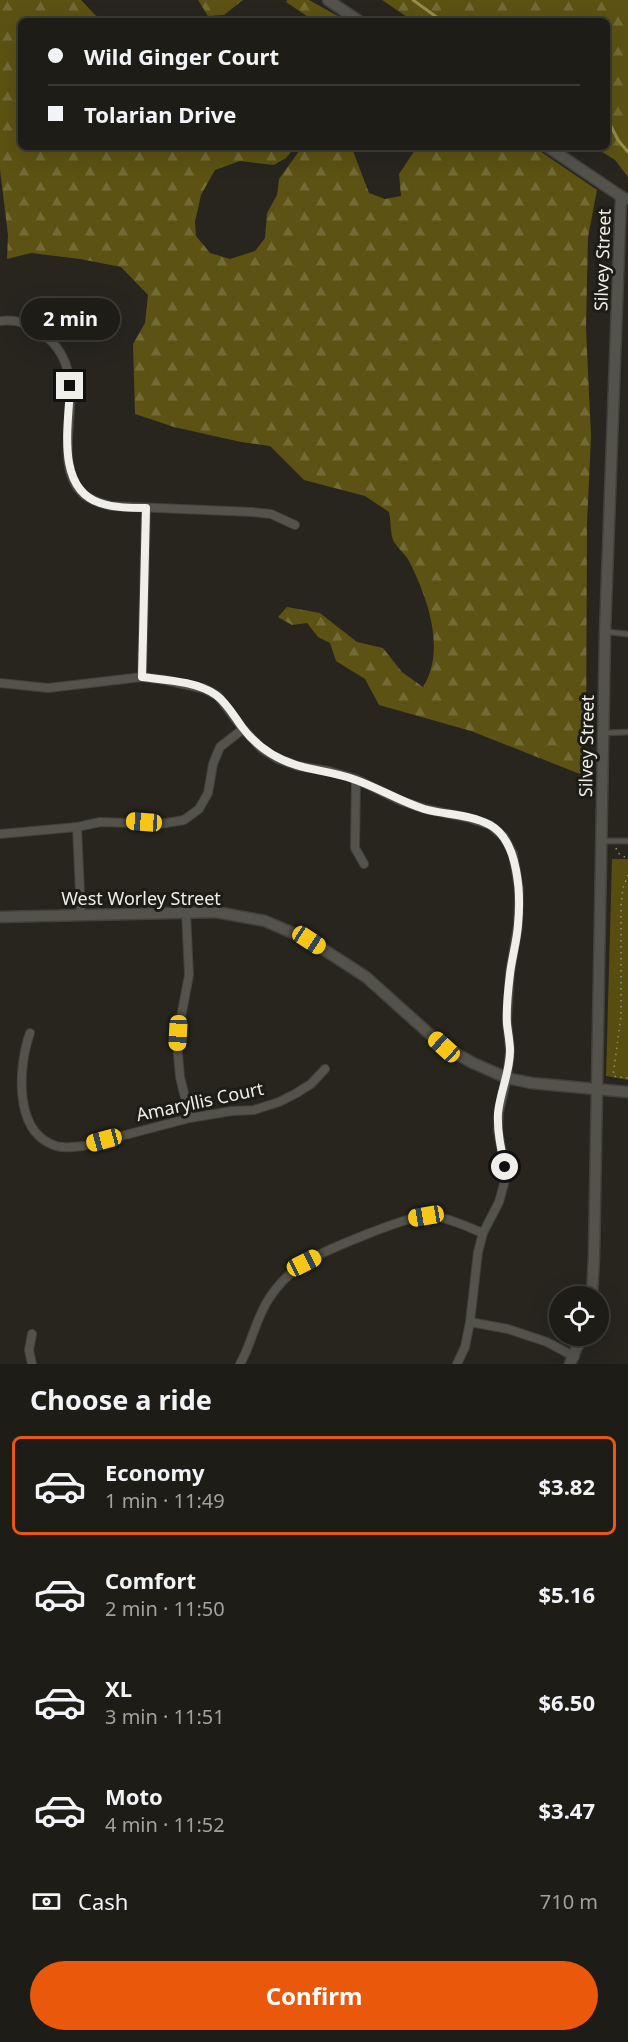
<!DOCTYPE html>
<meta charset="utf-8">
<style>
:root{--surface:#1d1c16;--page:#2a2923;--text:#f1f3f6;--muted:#a0a1a1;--line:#3b3a35;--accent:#ea580c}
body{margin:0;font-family:"Noto Sans",sans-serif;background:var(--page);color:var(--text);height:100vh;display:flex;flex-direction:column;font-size:22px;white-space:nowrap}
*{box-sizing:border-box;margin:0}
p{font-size:20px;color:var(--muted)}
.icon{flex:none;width:33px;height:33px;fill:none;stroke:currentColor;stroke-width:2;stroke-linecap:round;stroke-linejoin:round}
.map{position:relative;height:1364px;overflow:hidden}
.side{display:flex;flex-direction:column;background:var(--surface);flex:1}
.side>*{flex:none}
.guide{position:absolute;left:18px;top:18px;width:592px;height:132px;border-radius:9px;box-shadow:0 6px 24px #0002,0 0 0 2px var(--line);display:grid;align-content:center;height:132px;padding:0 30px;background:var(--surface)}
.controls{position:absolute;left:549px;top:1286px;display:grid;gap:12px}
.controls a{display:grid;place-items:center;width:60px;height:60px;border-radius:50%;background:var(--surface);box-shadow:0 6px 24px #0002,0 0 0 2px var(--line);font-size:30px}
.end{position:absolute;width:27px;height:27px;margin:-14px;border:8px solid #efeee9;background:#111;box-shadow:0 0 0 3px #111}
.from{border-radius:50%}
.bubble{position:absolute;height:42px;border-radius:21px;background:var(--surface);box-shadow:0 6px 24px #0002,0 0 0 2px var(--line);font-size:20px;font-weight:700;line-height:42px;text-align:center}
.car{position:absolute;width:18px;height:36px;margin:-18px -9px;border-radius:8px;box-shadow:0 0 4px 2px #0007;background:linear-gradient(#f5c518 24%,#345 0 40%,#f5c518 0 76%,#345 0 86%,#f5c518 0)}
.guide b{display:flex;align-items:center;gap:21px;height:57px;font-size:22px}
.guide b+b{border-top:2px solid var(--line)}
.guide i{width:15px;height:15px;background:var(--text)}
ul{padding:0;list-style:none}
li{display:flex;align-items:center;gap:18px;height:99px;margin:0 12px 9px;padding:0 18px;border:3px solid transparent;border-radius:9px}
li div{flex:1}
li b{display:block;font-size:22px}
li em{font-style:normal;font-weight:700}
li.active{border-color:var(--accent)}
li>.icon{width:54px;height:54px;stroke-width:1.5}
h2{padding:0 30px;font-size:27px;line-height:72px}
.pay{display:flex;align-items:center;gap:15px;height:66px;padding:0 30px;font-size:22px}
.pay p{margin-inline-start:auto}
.action{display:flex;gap:12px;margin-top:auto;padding:12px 30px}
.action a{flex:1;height:69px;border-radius:36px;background:var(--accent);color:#fff;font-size:24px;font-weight:700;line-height:69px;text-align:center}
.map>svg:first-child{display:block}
.green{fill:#564d0e}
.forest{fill:url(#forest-firs)}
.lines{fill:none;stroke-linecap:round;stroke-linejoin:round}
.stream{stroke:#958d4b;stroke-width:3}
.service-casing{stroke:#41403a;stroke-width:7}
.minor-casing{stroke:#41403a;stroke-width:10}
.tertiary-casing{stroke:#41403a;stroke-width:13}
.path{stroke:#8f8e88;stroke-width:1.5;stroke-dasharray:1.5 4.5;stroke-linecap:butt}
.service{stroke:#54534b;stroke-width:4.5}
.minor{stroke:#54534b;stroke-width:8}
.tertiary{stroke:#54534b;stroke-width:10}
.route{stroke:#efeee9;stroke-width:8}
.labels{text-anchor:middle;stroke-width:6;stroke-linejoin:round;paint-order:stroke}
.street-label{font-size:18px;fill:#efeee9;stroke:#1d1c15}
</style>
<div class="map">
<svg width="628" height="1364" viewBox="0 0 628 1364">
<defs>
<pattern id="forest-firs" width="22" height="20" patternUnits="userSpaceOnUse" patternTransform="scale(1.5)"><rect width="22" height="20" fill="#5b5213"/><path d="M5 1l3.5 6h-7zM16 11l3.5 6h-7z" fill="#736b35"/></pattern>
</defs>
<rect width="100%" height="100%" fill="#27251e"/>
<polygon class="green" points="612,859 628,859 628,1080 606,1076"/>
<g class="forest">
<path d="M0 0H81L101 21H21V147H295L286 158 274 165 240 161 215 170 201 195 195 222 196 236 210 253 230 259 255 251 265 238 267 213 277 195 279 179 302 147H347L353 151 369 193 385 199 401 196 399 174 417 147H534L597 190 588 237 586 328 591 436 587 524 586 756 580 774 471 731 379 705 365 679 336 661 330 643 318 637 307 623 292 625 278 617 287 607 320 613 357 642 383 648 402 672 423 687C446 650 428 599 410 563 406 554 397 548 393 540 390 531 391 520 389 512L365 496 304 480 270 446 241 442 174 427 135 414 133 344 145 323 148 295 121 267 80 259 31 253 7 259 8 235 0 170Z"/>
<polygon points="198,0 243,0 224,15 208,16"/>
<polygon points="287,0 309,0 347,21 314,21 286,2"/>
<polygon points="382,0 628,0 628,177 615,160 594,147 608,147 608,21 413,21"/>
</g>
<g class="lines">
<g class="stream">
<polyline points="413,0 442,21"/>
<polyline points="608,120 618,140 628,152"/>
</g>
<g class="service-casing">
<g id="service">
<polyline points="607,632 628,634"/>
<polyline points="604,733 628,732"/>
<polyline points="602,841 628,841"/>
</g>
</g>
<g class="minor-casing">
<g id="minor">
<path d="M0 321C16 319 31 324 43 334 100 376 44 455 82 493 89 500 101 503 111 506L252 512 271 514 295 525"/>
<polyline points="142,677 146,509"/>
<polyline points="0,683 48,688 142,677 165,680 205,689 218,696 243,729 262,749 278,759 298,766 329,771 356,779 401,801 426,809 469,818 490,825 504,837 513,854 519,889 518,925 510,973 507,1021 510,1051 507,1078 499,1112 498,1131 505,1167 504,1184 499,1202 483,1233 478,1252 470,1322 465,1347 457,1364"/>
<polyline points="356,779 355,848 364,864"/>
<polyline points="77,827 81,915"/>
<polyline points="0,834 77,827 100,822 160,824 184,820 199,809 208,793 213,764 220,747 243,729"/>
<polyline points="186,912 189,975 178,1033 178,1054 180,1077 190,1118"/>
<path d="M30 1033C19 1064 13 1127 51 1144 61 1149 72 1147 83 1146L190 1118 232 1111 254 1110 279 1102 295 1094 311 1084 325 1069"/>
<polyline points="470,1322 508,1329 547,1342 575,1357"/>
<polyline points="32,1364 29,1350 32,1334"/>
<path d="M240 1364C252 1343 256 1317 270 1297 278 1285 290 1273 302 1264 320 1252 407 1216 426 1216 446 1216 465 1226 483 1233"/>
</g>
</g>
<g class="tertiary-casing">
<g id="tertiary">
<polyline points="328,0 359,21"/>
<polyline points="548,147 625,199"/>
<polyline points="0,917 216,912 265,921 309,940 366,977 444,1047 473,1063 507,1078 531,1083 628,1092"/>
<polyline points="592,1296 594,1256 605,632 621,196"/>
<polyline points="570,1364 582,1335"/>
</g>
</g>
<g class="path">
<polyline points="616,848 618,853 628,859"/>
<polyline points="628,875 623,888 621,905 621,1016 613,1076 628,1078"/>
</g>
<use href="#service" class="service"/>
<use href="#minor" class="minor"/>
<use href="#tertiary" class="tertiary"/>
</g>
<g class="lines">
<path class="route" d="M70 386C69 423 55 488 100 503 115 508 131 508 146 508L142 677C165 680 196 681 216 695 227 703 234 716 242 727 256 746 274 758 296 765 315 771 334 772 353 779 377 787 399 801 424 809 445 815 470 814 490 825 519 841 521 895 518 925 517 941 512 957 510 974 508 990 506 1008 507 1024 508 1033 510 1042 510 1051 510 1072 500 1092 498 1113 497 1131 501 1149 505 1167"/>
</g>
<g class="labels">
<g class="street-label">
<text transform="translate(603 260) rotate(-88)" y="6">Silvey Street</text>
<text transform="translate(587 746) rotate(-89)" y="6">Silvey Street</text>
<text x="141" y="905">West Worley Street</text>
<text transform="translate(200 1102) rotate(-12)" y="6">Amaryllis Court</text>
</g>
</g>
</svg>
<div class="controls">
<a><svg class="icon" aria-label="locate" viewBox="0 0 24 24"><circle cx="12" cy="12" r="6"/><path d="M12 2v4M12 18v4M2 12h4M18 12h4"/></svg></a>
</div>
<i class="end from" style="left:505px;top:1167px"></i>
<i class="end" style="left:70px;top:386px"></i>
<div class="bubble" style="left:21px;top:298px;width:99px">2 min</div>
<i class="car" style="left:144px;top:822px;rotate:274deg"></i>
<i class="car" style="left:309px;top:940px;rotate:123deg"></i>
<i class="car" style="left:178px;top:1033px;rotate:183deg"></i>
<i class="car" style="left:444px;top:1047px;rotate:312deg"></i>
<i class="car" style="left:104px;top:1140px;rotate:255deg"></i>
<i class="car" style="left:426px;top:1216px;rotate:260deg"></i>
<i class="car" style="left:304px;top:1263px;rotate:63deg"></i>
<div class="guide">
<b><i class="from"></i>Wild Ginger Court</b>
<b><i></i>Tolarian Drive</b>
</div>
</div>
<section class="side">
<h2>Choose a ride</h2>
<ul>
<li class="active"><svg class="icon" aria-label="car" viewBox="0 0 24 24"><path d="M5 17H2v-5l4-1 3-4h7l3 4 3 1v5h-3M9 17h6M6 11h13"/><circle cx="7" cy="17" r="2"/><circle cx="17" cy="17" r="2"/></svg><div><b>Economy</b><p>1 min · 11:49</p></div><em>$3.82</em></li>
<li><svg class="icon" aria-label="car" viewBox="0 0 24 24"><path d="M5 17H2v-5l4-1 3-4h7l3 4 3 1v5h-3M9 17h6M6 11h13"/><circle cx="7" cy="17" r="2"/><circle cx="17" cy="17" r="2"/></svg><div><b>Comfort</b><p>2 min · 11:50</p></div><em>$5.16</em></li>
<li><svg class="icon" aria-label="car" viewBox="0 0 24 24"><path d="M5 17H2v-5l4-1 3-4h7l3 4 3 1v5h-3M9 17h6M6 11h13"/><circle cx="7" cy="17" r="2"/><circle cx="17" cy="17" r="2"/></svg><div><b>XL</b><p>3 min · 11:51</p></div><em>$6.50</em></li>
<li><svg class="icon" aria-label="car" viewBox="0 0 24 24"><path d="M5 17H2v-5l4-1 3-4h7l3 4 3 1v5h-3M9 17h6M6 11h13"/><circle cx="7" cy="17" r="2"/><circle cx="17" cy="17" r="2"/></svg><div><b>Moto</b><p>4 min · 11:52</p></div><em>$3.47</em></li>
</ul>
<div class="pay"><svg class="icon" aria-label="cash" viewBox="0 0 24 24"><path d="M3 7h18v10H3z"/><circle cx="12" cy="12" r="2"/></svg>Cash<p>710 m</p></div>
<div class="action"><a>Confirm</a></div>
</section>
